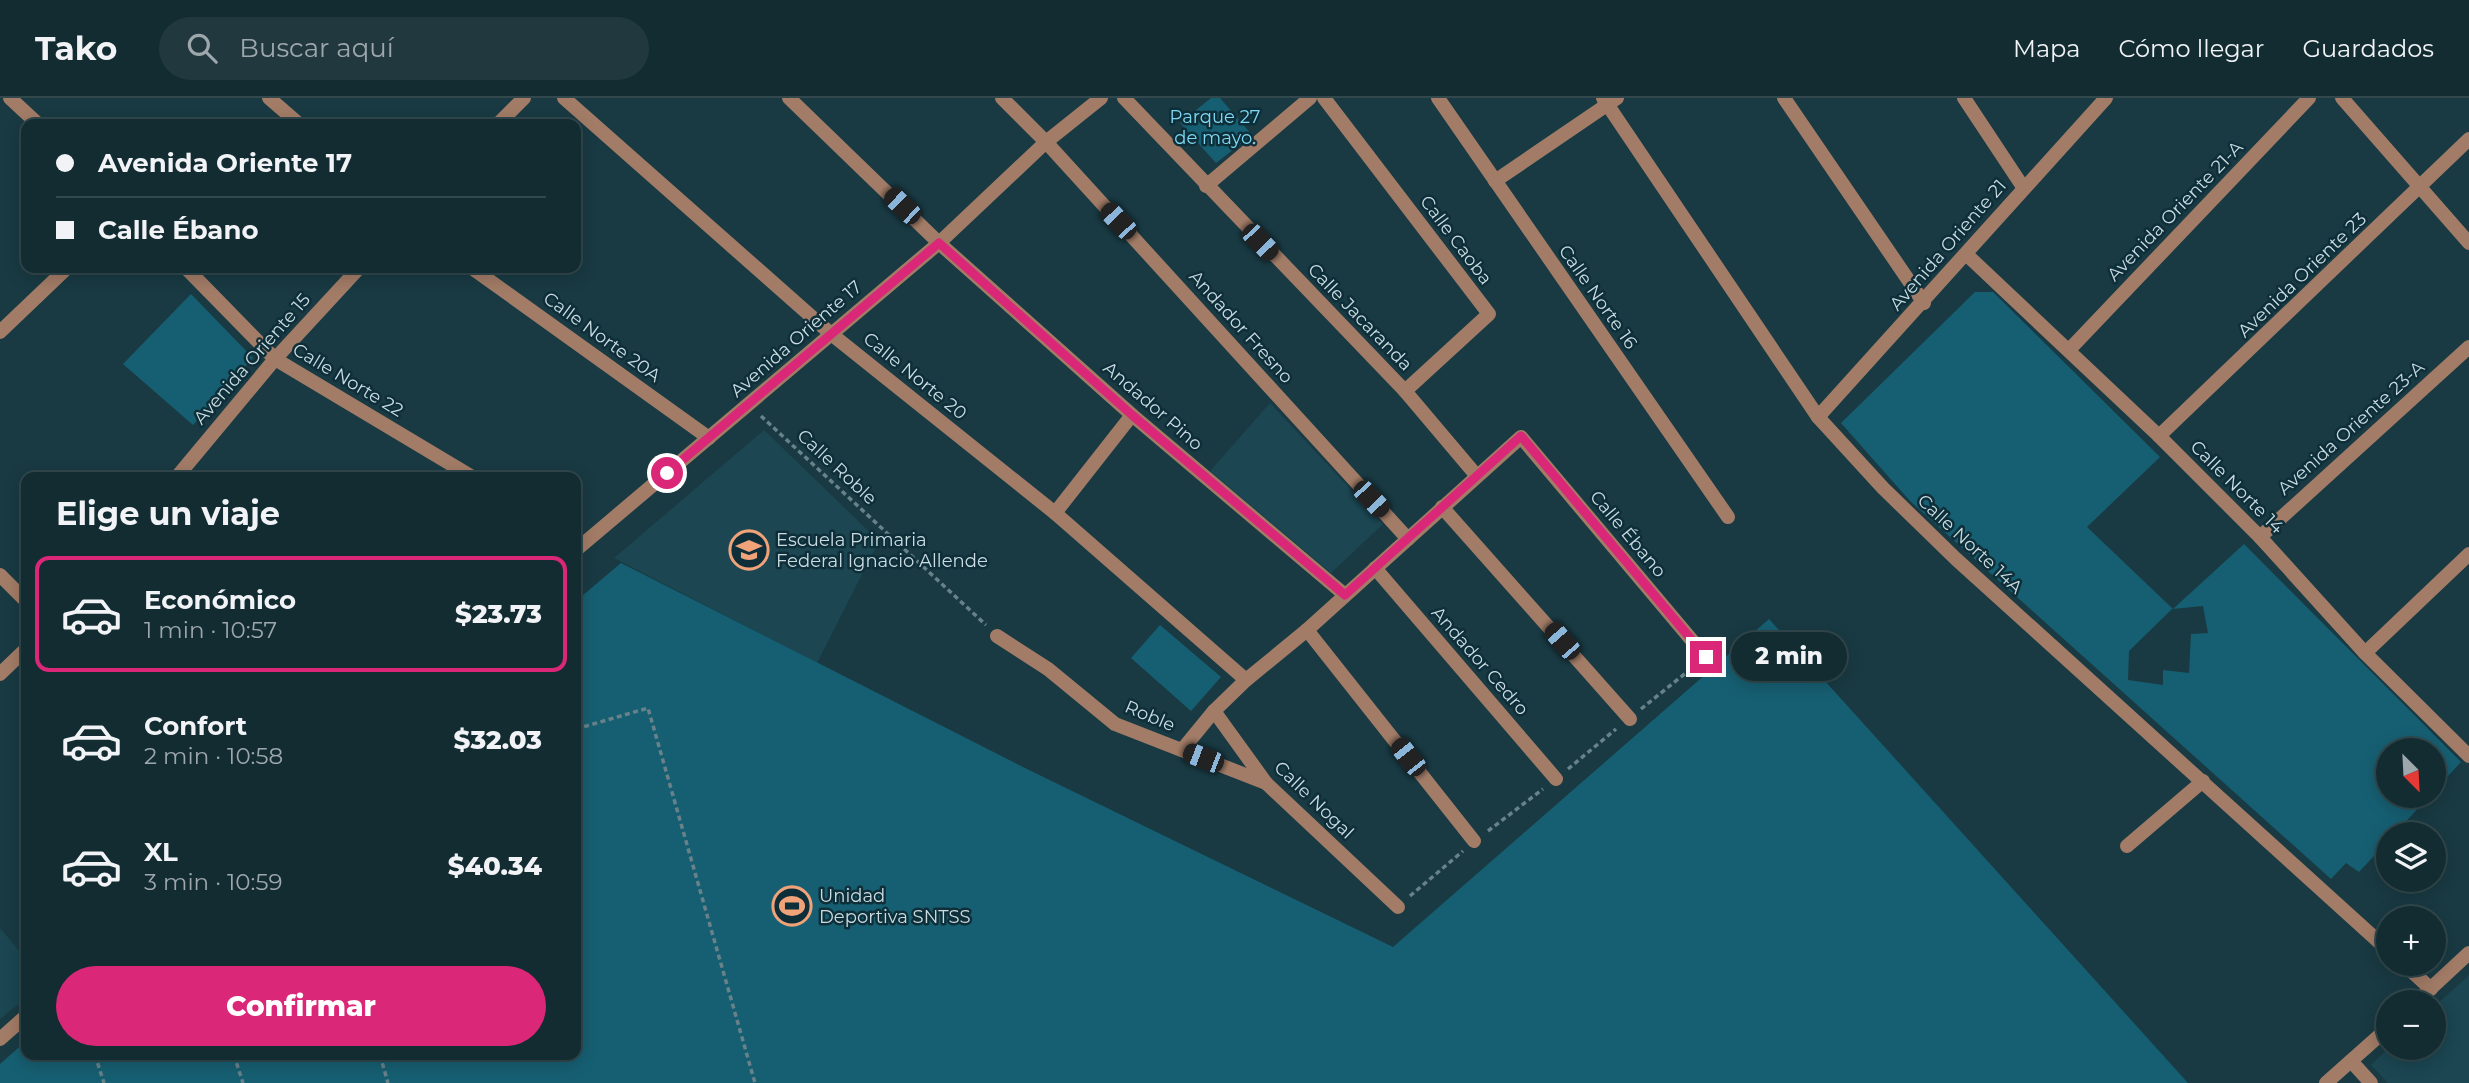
<!DOCTYPE html>
<html lang="es">
<meta charset="utf-8">
<style>
:root{--surface:#132c32;--page:#20383e;--text:#f1f3f6;--muted:#9da7ac;--line:#32484d;--accent:#db2777}
body{margin:0;font-family:Montserrat,sans-serif;background:var(--page);color:var(--text);height:100vh;display:flex;flex-direction:column;font-size:26px;white-space:nowrap}
*{box-sizing:border-box;margin:0}
p{font-size:23px;color:var(--muted)}
.icon{flex:none;width:38px;height:38px;fill:none;stroke:currentColor;stroke-width:2;stroke-linecap:round;stroke-linejoin:round}
.map{position:relative;flex:1;overflow:hidden}
.drawer{position:absolute;left:21px;top:374px;width:560px;height:588px;display:flex;flex-direction:column;background:var(--surface);border-radius:14px;box-shadow:0 4px 18px #0003,0 0 0 2px var(--line)}
.drawer>*{flex:none}
.hud{position:absolute;left:21px;top:21px;width:560px;height:154px;border-radius:14px;box-shadow:0 4px 18px #0003,0 0 0 2px var(--line);display:grid;align-content:center;height:154px;padding:0 35px;background:var(--surface)}
.needle{width:46px;rotate:156deg}
.fabs{position:absolute;left:2376px;top:640px;display:grid;gap:14px}
.fabs a{display:grid;place-items:center;width:70px;height:70px;border-radius:50%;background:var(--surface);box-shadow:0 4px 18px #0003,0 0 0 2px var(--line);font-size:35px}
.end{position:absolute;width:32px;height:32px;margin:-16px;border:9px solid #db2777;background:#fff;box-shadow:0 0 0 4px #fff}
.from{border-radius:50%}
.bubble{position:absolute;height:49px;border-radius:24px;background:var(--surface);box-shadow:0 4px 18px #0003,0 0 0 2px var(--line);font-size:23px;font-weight:800;line-height:49px;text-align:center}
.car{position:absolute;width:21px;height:42px;margin:-21px -10px;border-radius:9px;box-shadow:0 0 5px 2px #0007;background:linear-gradient(#222 24%,#8ab4d8 0 40%,#222 0 76%,#8ab4d8 0 86%,#222 0)}
.hud b{display:flex;align-items:center;gap:24px;height:66px;font-size:26px}
.hud b+b{border-top:2px solid var(--line)}
.hud i{width:18px;height:18px;background:var(--text)}
ul{padding:0;list-style:none}
li{display:flex;align-items:center;gap:21px;height:116px;margin:0 14px 10px;padding:0 21px;border:4px solid transparent;border-radius:14px}
li div{flex:1}
li b{display:block;font-size:26px}
li em{font-style:normal;font-weight:800}
li.selected{border-color:var(--accent)}
li>.icon{width:63px;height:63px;stroke-width:1.5}
h2{padding:0 35px;font-size:32px;line-height:84px}
.action{display:flex;gap:14px;margin-top:auto;padding:14px 35px}
.action a{flex:1;height:80px;border-radius:42px;background:var(--accent);color:#fff;font-size:28px;font-weight:800;line-height:80px;text-align:center}
header{display:flex;align-items:center;gap:42px;box-sizing:border-box;height:98px;padding:0 35px;background:var(--surface);border-bottom:2px solid var(--line)}
header strong{font-size:33px}
nav{display:flex;gap:38px;margin-inline-start:auto;font-size:24px}
.search{width:490px;height:63px;background:var(--page);display:flex;align-items:center;gap:18px;box-sizing:border-box;padding:0 24px;border-radius:38px;color:var(--muted);font-size:26px}
.map>svg:first-child{display:block}
.built{fill:#1b4652}
.green{fill:#165f72;fill-rule:evenodd}
.lines{fill:none;stroke-linecap:round;stroke-linejoin:round}
.path{stroke:#678289;stroke-width:3.5;stroke-dasharray:5 3.5;stroke-linecap:butt}
.pedestrian{stroke:#a27c67;stroke-width:14}
.minor{stroke:#a27c67;stroke-width:14}
.route{stroke:#db2777;stroke-width:9}
.labels{text-anchor:middle;stroke-width:5;stroke-linejoin:round;paint-order:stroke}
.park-label{font-size:18px;fill:#7ed8f3;stroke:#0e2f39}
.street-label{font-size:18px;fill:#cadce2;stroke:#0e2f39}
.poi-label{font-size:18px;fill:#cadce2;stroke:#0e2f39;text-anchor:start}
</style>
<header>
<strong>Tako</strong>
<div class="search"><svg class="icon" aria-label="search" viewBox="0 0 24 24"><circle cx="10" cy="10" r="6"/><path d="M15 15l6 6"/></svg>Buscar aquí</div>
<nav><a>Mapa</a><a>Cómo llegar</a><a>Guardados</a></nav>
</header>
<div class="map">
<svg width="2469" height="985" viewBox="0 0 2469 985">
<rect width="100%" height="100%" fill="#193a43"/>
<g class="built">
<polygon points="1270,305 1383,426 1331,475 1210,373"/>
<polygon points="764,332 879,443 817,565 614,460"/>
<polygon points="0,830 26,861 26,900 0,921"/>
<polygon points="2469,877 2469,985 2388,985 2371,967 2389,950 2434,950 2434,909"/>
</g>
<g class="green">
<polygon points="1211,0 1220,0 1252,37 1216,65 1180,25"/>
<path d="M1975 194H1993L2160 359 2087 429 2173 511 2244 446 2461 664 2434 693V653H2389V698H2429L2394 737H2389V742L2359 774 2346 765 2331 781 1910 403 1841 325ZM2203 508 2208 535 2191 536 2189 575 2163 572V587L2128 582 2129 553 2172 511Z"/>
<polygon points="191,196 253,260 193,327 123,266"/>
<polygon points="621,465 1029,672 1393,849 1769,521 2188,985 0,985 0,966 26,943 26,957 576,957 576,503"/>
<polygon points="1160,527 1221,579 1191,613 1131,560"/>
</g>
<g class="lines">
<g class="path">
<polyline points="761,318 986,527"/>
<polyline points="1641,611 1692,570"/>
<polyline points="576,631 648,610 755,985"/>
<polyline points="1568,671 1616,631"/>
<polyline points="1488,733 1543,691"/>
<polyline points="1410,798 1463,753"/>
<polyline points="95,957 104,985"/>
<polyline points="234,957 243,985"/>
<polyline points="380,957 388,985"/>
</g>
<polyline class="pedestrian" points="1055,415 1132,317"/>
<g class="minor">
<polyline points="10,0 38,26"/>
<polyline points="269,0 299,26"/>
<polyline points="564,0 830,235 1055,415 1246,582"/>
<polyline points="789,0 939,145 1132,317 1345,497"/>
<polyline points="1002,0 1046,44 1408,441"/>
<polyline points="1124,0 1405,293 1476,377"/>
<polyline points="1324,0 1489,216 1405,293"/>
<polyline points="1438,0 1728,419"/>
<polyline points="1603,0 1818,319 1883,390 1956,461 2389,853"/>
<polyline points="1784,0 1924,205"/>
<polyline points="1964,0 2023,89"/>
<polyline points="2342,0 2469,145"/>
<polyline points="498,26 524,0"/>
<polyline points="1495,83 1617,0"/>
<polyline points="1206,88 1310,0"/>
<polyline points="1967,157 2159,338 2260,439 2365,555 2469,658"/>
<polyline points="186,170 275,261 474,380"/>
<polyline points="472,170 709,340"/>
<polyline points="0,234 67,170"/>
<polyline points="2069,252 2309,0"/>
<polyline points="1818,319 2106,0"/>
<polyline points="2159,338 2469,41"/>
<polyline points="176,380 275,261 359,170"/>
<polyline points="1442,409 1630,621"/>
<polyline points="2260,439 2469,249"/>
<polyline points="576,452 939,145 1046,44 1101,0"/>
<polyline points="1375,470 1556,681"/>
<polyline points="0,477 26,503"/>
<polyline points="1307,532 1474,743"/>
<polyline points="997,538 1048,571 1115,626 1266,685"/>
<polyline points="2365,555 2469,456"/>
<polyline points="0,576 26,551"/>
<polyline points="1214,613 1266,685 1398,809"/>
<polyline points="1182,652 1214,613 1246,582 1307,532 1521,339 1706,559"/>
<polyline points="2127,748 2203,683"/>
<polyline points="2404,866 2431,891"/>
<polyline points="2415,905 2469,855"/>
<polyline points="0,941 26,918"/>
<polyline points="2351,963 2371,985"/>
<polyline points="2326,985 2389,929"/>
</g>
</g>
<g class="lines">
<polyline class="route" points="667,375 939,145 1132,317 1345,497 1521,338 1706,559"/>
</g>
<defs>
<g id="school-ring" transform="scale(2.0125)"><circle r="9.5" fill="#0e2f39" stroke="#f0a279" stroke-width="1.5"/><path d="M0-5L7-2L0 1L-7-2ZM-4 1L0 2.5L4 1V4Q0 6-4 4Z" fill="#f0a279"/></g>
<g id="stadium-ring" transform="scale(2.0125)"><circle r="9.5" fill="#0e2f39" stroke="#f0a279" stroke-width="1.5"/><path d="M0-5a6.5 5 0 1 0 0 10a6.5 5 0 1 0 0-10ZM-3.5-1.8h7v3.6h-7Z" fill="#f0a279"/></g>
</defs>
<g fill-rule="evenodd">
<use href="#school-ring" x="749" y="452"/>
<use href="#stadium-ring" x="792" y="808"/>
</g>
<g class="labels">
<g class="park-label">
<text x="1215" y="25">Parque 27<tspan x="1215" dy="21">de mayo.</tspan></text>
</g>
<g class="street-label">
<text transform="translate(2175 113) rotate(-46)" y="6">Avenida Oriente 21-A</text>
<text transform="translate(1456 142) rotate(53)" y="6">Calle Caoba</text>
<text transform="translate(1948 147) rotate(-49)" y="6">Avenida Oriente 21</text>
<text transform="translate(2302 177) rotate(-44)" y="6">Avenida Oriente 23</text>
<text transform="translate(1598 199) rotate(55)" y="6">Calle Norte 16</text>
<text transform="translate(1360 219) rotate(46)" y="6">Calle Jacaranda</text>
<text transform="translate(1241 229) rotate(48)" y="6">Andador Fresno</text>
<text transform="translate(602 239) rotate(36)" y="6">Calle Norte 20A</text>
<text transform="translate(796 241) rotate(-41)" y="6">Avenida Oriente 17</text>
<text transform="translate(252 261) rotate(-49)" y="6">Avenida Oriente 15</text>
<text transform="translate(915 278) rotate(39)" y="6">Calle Norte 20</text>
<text transform="translate(348 282) rotate(31)" y="6">Calle Norte 22</text>
<text transform="translate(1153 308) rotate(41)" y="6">Andador Pino</text>
<text transform="translate(2351 330) rotate(-42)" y="6">Avenida Oriente 23-A</text>
<text transform="translate(837 369) rotate(43)" y="6">Calle Roble</text>
<text transform="translate(2237 389) rotate(45)" y="6">Calle Norte 14</text>
<text transform="translate(1628 436) rotate(50)" y="6">Calle Ébano</text>
<text transform="translate(1970 446) rotate(43)" y="6">Calle Norte 14A</text>
<text transform="translate(1480 563) rotate(49)" y="6">Andador Cedro</text>
<text transform="translate(1150 618) rotate(23)" y="6">Roble</text>
<text transform="translate(1314 702) rotate(44)" y="6">Calle Nogal</text>
</g>
<g class="poi-label">
<text x="776" y="448">Escuela Primaria<tspan x="776" dy="21">Federal Ignacio Allende</tspan></text>
<text x="819" y="804">Unidad<tspan x="819" dy="21">Deportiva SNTSS</tspan></text>
</g>
</g>
</svg>
<div class="fabs">
<a><svg class="needle" viewBox="-14 -14 28 28"><path d="M0-13l5 13h-10z" fill="#e53935"/><path d="M0 13l5-13h-10z" fill="#9da7ac"/></svg></a>
<a><svg class="icon" aria-label="layers" viewBox="0 0 24 24"><path d="M12 4l9 5-9 5-9-5zM3 14l9 5 9-5"/></svg></a>
<a>+</a>
<a>−</a>
</div>
<i class="end from" style="left:667px;top:375px"></i>
<i class="end" style="left:1706px;top:559px"></i>
<div class="bubble" style="left:1731px;top:534px;width:116px">2 min</div>
<i class="car" style="left:902px;top:108px;rotate:314deg"></i>
<i class="car" style="left:1118px;top:123px;rotate:317deg"></i>
<i class="car" style="left:1260px;top:144px;rotate:136deg"></i>
<i class="car" style="left:1371px;top:401px;rotate:137deg"></i>
<i class="car" style="left:1562px;top:543px;rotate:319deg"></i>
<i class="car" style="left:1408px;top:659px;rotate:322deg"></i>
<i class="car" style="left:1203px;top:660px;rotate:291deg"></i>
<div class="hud">
<b><i class="from"></i>Avenida Oriente 17</b>
<b><i></i>Calle Ébano</b>
</div>
<section class="drawer">
<h2>Elige un viaje</h2>
<ul>
<li class="selected"><svg class="icon" aria-label="car" viewBox="0 0 24 24"><path d="M5 17H2v-5l4-1 3-4h7l3 4 3 1v5h-3M9 17h6M6 11h13"/><circle cx="7" cy="17" r="2"/><circle cx="17" cy="17" r="2"/></svg><div><b>Económico</b><p>1 min · 10:57</p></div><em>$23.73</em></li>
<li><svg class="icon" aria-label="car" viewBox="0 0 24 24"><path d="M5 17H2v-5l4-1 3-4h7l3 4 3 1v5h-3M9 17h6M6 11h13"/><circle cx="7" cy="17" r="2"/><circle cx="17" cy="17" r="2"/></svg><div><b>Confort</b><p>2 min · 10:58</p></div><em>$32.03</em></li>
<li><svg class="icon" aria-label="car" viewBox="0 0 24 24"><path d="M5 17H2v-5l4-1 3-4h7l3 4 3 1v5h-3M9 17h6M6 11h13"/><circle cx="7" cy="17" r="2"/><circle cx="17" cy="17" r="2"/></svg><div><b>XL</b><p>3 min · 10:59</p></div><em>$40.34</em></li>
</ul>
<div class="action"><a>Confirmar</a></div>
</section>
</div>
